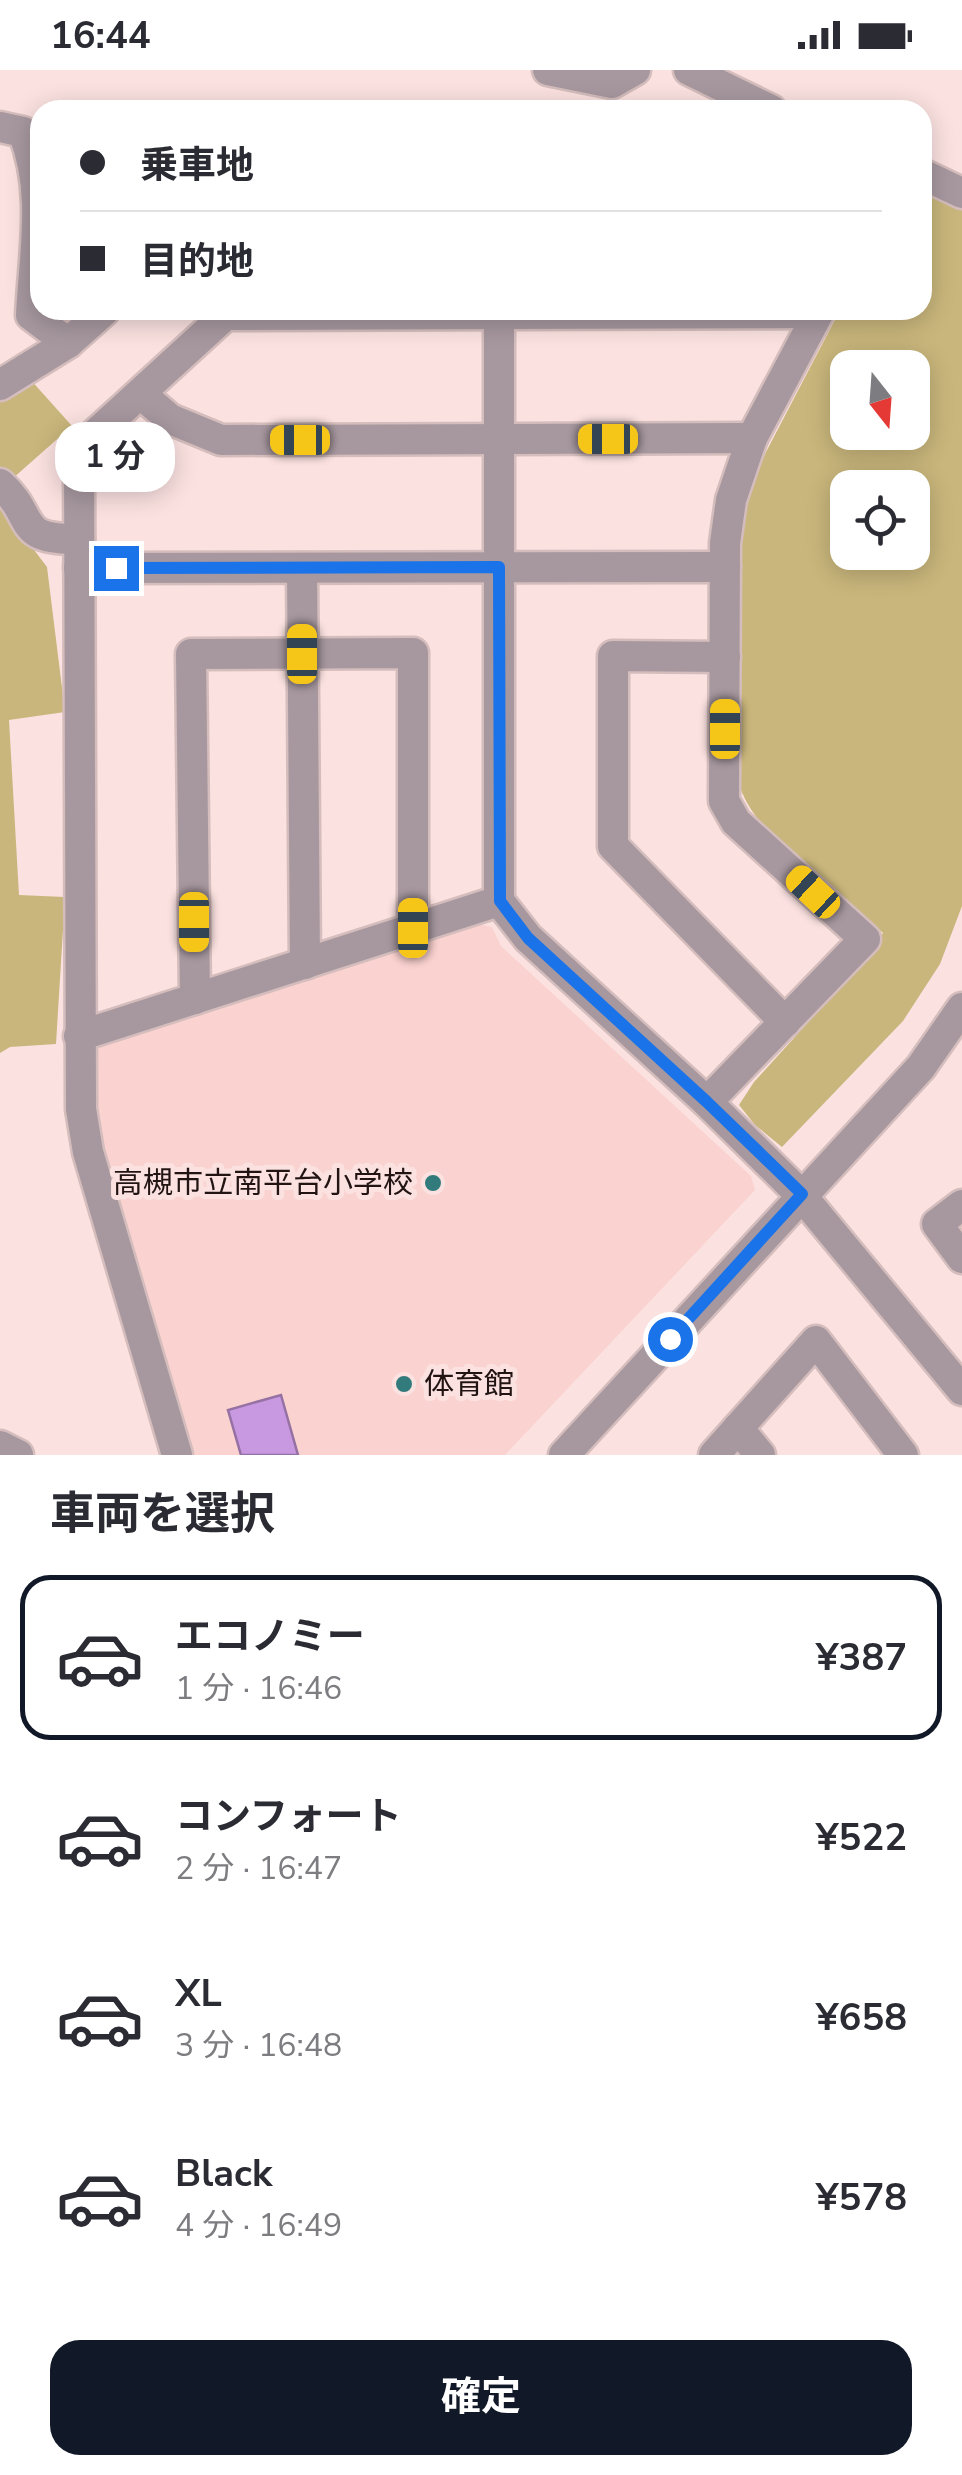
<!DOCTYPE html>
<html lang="ja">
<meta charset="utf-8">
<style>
:root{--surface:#fff;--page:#f2f2f3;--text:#2b2b33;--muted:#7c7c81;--line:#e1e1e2;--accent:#111827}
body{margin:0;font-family:"Nunito Sans","Noto Sans JP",sans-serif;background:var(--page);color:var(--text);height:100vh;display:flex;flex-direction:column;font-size:38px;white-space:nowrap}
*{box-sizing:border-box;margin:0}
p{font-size:32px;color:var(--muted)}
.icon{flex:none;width:55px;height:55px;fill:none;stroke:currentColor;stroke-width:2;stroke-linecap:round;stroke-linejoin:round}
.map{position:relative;height:1385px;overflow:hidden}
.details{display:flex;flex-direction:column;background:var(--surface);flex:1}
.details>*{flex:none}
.hud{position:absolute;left:30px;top:30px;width:902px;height:220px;border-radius:30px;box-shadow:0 5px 25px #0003;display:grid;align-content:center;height:220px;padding:0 50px;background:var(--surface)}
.needle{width:65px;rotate:163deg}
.buttons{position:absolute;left:830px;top:280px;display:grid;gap:20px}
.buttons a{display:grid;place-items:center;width:100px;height:100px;border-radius:20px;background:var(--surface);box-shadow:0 5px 25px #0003;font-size:50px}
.end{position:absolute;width:45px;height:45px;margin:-22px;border:12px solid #1a73e8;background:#fff;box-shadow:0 0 0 5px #fff}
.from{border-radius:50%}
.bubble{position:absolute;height:70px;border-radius:30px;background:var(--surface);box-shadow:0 5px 25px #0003;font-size:32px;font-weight:700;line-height:70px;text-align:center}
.car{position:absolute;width:30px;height:60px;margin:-30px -15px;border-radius:12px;box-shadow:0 0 8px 2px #0007;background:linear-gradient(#f5c518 24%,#345 0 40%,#f5c518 0 76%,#345 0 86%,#f5c518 0)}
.hud b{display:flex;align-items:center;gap:35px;height:95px;font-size:38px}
.hud b+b{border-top:2px solid var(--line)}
.hud i{width:25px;height:25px;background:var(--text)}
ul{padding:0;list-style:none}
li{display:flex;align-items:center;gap:30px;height:165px;margin:0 20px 15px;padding:0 30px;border:5px solid transparent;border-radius:30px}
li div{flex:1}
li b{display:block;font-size:38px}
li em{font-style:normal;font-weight:700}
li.active{border-color:var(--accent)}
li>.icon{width:90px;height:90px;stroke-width:1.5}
h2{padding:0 50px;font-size:45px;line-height:120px}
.action{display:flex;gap:20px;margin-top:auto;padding:20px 50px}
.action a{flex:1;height:115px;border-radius:30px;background:var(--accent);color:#fff;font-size:40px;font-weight:700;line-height:115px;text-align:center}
.status{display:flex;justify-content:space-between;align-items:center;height:70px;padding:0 50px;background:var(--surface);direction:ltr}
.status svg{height:28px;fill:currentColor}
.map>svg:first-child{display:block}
.built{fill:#fad2cf}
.green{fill:#c9b67c;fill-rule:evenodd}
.water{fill:#c899e1;stroke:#9671a3;stroke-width:2.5}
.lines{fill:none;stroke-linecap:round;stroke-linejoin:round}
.minor-casing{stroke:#d4bdbc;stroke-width:35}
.minor{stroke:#a7989f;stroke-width:30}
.route{stroke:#1a73e8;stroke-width:12}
.poi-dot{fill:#327b7c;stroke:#fbe2e1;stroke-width:4}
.labels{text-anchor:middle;stroke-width:10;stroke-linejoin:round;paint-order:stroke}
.poi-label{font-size:30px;fill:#221413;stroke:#fbe2e1;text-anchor:end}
</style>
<div class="status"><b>16:44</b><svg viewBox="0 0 49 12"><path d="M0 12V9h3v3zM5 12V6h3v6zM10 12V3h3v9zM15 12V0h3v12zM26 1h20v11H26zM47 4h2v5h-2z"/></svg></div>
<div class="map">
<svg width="962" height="1385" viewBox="0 0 962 1385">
<rect width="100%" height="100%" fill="#fbe2e1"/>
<polygon class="built" points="478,854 492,857 501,876 751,1106 755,1120 505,1385 194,1385 99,1064 95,972"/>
<g class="green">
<path d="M923 120 962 140V836L940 894 903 951 782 1077 755 1055 739 1035 754 1012 863 892 883 863 765 757C750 741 743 727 736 707L742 450 750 417 766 382 840 240H922ZM848 298H912V362H848ZM848 418H912V482H848Z"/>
<polygon points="29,308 72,356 12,409 0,397 0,332"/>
<polygon points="0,435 47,497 65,642 9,650 19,825 65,827 56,974 10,977 0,983"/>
</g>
<polygon class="water" points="281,1325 298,1385 241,1385 228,1340"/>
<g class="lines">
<g class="minor-casing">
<g id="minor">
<polyline points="548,0 612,13 635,0"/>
<polyline points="689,0 771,40"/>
<path d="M0 57 23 62C47 121 34 184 31 245L68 273"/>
<polyline points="922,104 962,123"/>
<polyline points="499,240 499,831 528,868 707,1032 801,1125 962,1320"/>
<polyline points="228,245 818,243"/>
<polyline points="0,315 68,273 105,240"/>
<polyline points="141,324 170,349 221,370 752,368"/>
<path d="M0 414C38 448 13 470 79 469"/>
<polyline points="79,498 725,497"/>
<polyline points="302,498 305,894"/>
<polyline points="725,587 613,586 613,776 785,952"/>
<polyline points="195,929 191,584 413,583 413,857"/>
<polyline points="79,966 499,831"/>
<polyline points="707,1032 865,869 736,752 724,731 725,473 731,430 752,368 820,240"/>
<polyline points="962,1135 937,1154 962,1188"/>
<polyline points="738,1358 760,1385"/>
<polyline points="0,1376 18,1385"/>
<polyline points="177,1385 88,1082 81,1039 79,379 231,240"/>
<polyline points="564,1385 921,997 962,938"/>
<polyline points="714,1385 816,1271 903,1385"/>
</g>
</g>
<use href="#minor" class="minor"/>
</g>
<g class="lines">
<polyline class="route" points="116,498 499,497 500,831 528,868 707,1032 802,1124 670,1269"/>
</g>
<g class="poi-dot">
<circle cx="433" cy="1113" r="10"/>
<circle cx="404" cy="1314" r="10"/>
</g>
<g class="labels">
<g class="poi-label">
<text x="413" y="1123">高槻市立南平台小学校</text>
<text x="424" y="1324" text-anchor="start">体育館</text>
</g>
</g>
</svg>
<div class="buttons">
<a><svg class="needle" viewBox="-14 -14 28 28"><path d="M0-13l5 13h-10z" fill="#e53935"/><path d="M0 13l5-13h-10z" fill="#7c7c81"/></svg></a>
<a><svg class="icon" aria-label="locate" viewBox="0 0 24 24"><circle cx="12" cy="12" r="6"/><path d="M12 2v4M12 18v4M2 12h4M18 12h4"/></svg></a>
</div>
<i class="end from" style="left:670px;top:1269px"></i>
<i class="end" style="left:116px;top:498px"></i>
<div class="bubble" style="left:55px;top:352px;width:120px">1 分</div>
<i class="car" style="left:608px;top:369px;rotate:270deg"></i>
<i class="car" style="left:300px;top:370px;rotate:270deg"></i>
<i class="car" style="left:302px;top:584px;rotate:0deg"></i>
<i class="car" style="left:725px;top:659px;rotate:0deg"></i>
<i class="car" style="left:813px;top:822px;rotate:313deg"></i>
<i class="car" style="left:194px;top:852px;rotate:180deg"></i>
<i class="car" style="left:413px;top:858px;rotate:0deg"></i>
<div class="hud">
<b><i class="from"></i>乗車地</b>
<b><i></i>目的地</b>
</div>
</div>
<section class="details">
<h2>車両を選択</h2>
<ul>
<li class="active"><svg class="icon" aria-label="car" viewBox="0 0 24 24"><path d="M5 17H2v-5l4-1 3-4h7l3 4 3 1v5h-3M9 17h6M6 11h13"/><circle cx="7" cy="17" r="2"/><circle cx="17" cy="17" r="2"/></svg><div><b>エコノミー</b><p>1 分 · 16:46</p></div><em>¥387</em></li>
<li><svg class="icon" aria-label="car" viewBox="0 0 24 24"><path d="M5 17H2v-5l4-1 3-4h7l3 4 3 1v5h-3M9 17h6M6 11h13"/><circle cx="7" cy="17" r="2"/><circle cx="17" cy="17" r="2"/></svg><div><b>コンフォート</b><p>2 分 · 16:47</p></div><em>¥522</em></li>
<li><svg class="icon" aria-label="car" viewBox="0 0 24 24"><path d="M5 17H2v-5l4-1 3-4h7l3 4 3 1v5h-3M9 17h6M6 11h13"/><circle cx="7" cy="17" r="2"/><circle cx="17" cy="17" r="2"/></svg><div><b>XL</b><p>3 分 · 16:48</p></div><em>¥658</em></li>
<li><svg class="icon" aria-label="car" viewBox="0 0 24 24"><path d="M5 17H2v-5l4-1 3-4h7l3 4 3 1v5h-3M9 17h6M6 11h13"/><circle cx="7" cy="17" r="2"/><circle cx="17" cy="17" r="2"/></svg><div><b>Black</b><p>4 分 · 16:49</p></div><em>¥578</em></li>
</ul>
<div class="action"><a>確定</a></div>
</section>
